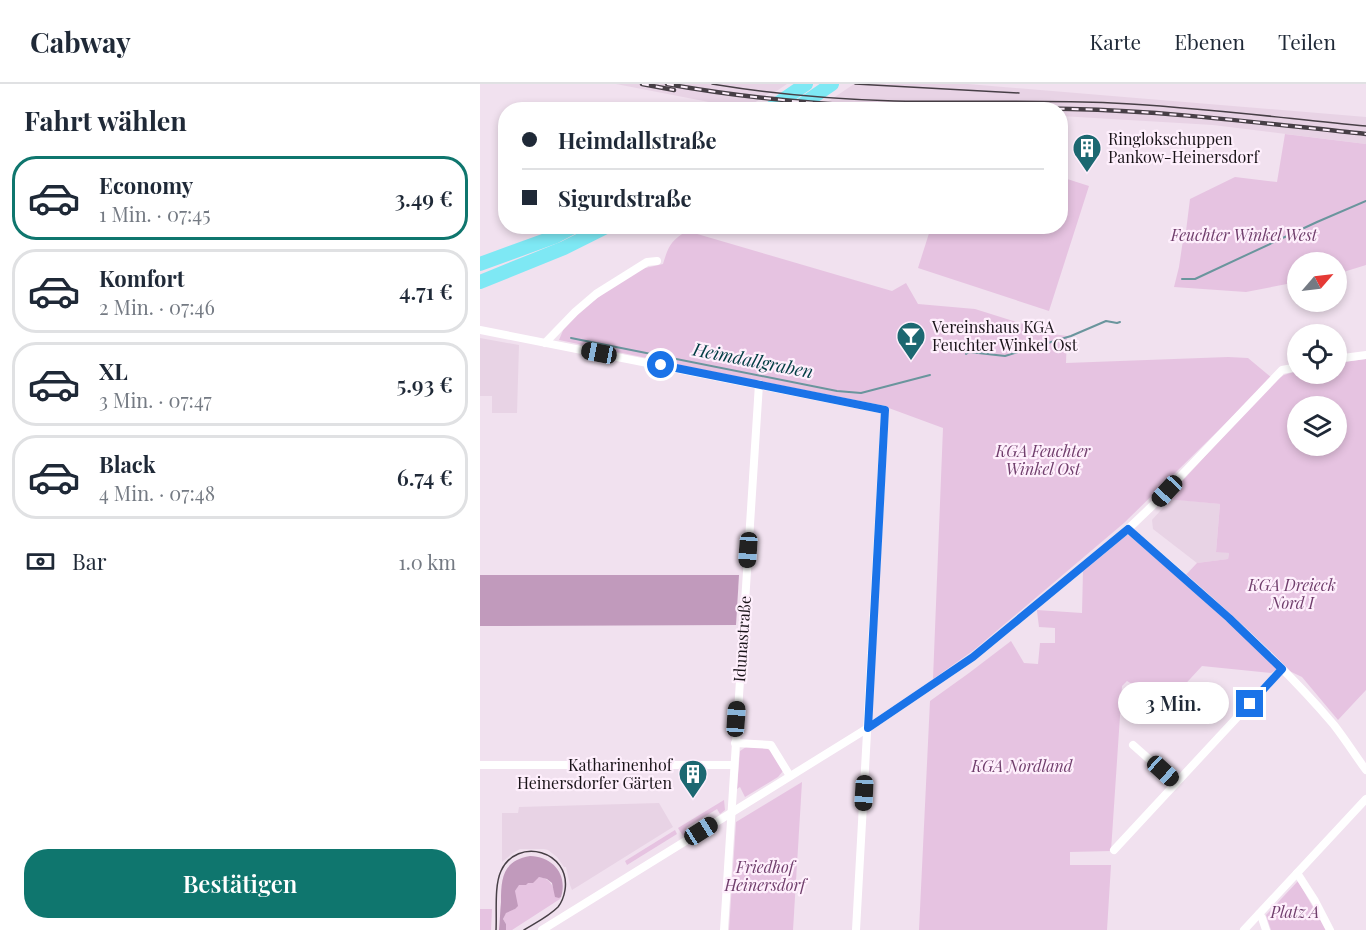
<!DOCTYPE html>
<html lang="de">
<meta charset="utf-8">
<style>
:root{--surface:#fff;--page:#f6f6f7;--text:#1f2937;--muted:#747a83;--line:#e0e1e3;--accent:#0f766e}
body{margin:0;font-family:"Playfair Display",serif;background:var(--page);color:var(--text);height:100vh;display:flex;flex-direction:column;font-size:22px;white-space:nowrap}
*{box-sizing:border-box;margin:0}
p{font-size:20px;color:var(--muted)}
.icon{flex:none;width:33px;height:33px;fill:none;stroke:currentColor;stroke-width:2;stroke-linecap:round;stroke-linejoin:round}
.map{position:relative;flex:1;overflow:hidden}
.sheet{display:flex;flex-direction:column;background:var(--surface);width:480px}
.sheet>*{flex:none}
.top-card{position:absolute;left:18px;top:18px;width:570px;height:132px;border-radius:24px;box-shadow:0 3px 9px #0003;display:grid;align-content:center;height:132px;padding:0 24px;background:var(--surface)}
.needle{width:39px;rotate:62deg}
.buttons{position:absolute;left:807px;top:168px;display:grid;gap:12px}
.buttons a{display:grid;place-items:center;width:60px;height:60px;border-radius:50%;background:var(--surface);box-shadow:0 3px 9px #0003;font-size:30px}
.end{position:absolute;width:27px;height:27px;margin:-14px;border:8px solid #1a73e8;background:#fff;box-shadow:0 0 0 3px #fff}
.from{border-radius:50%}
.bubble{position:absolute;height:42px;border-radius:21px;background:var(--surface);box-shadow:0 3px 9px #0003;font-size:20px;font-weight:600;line-height:42px;text-align:center}
.car{position:absolute;width:18px;height:36px;margin:-18px -9px;border-radius:8px;box-shadow:0 0 4px 2px #0007;background:linear-gradient(#222 24%,#8ab4d8 0 40%,#222 0 76%,#8ab4d8 0 86%,#222 0)}
.top-card b{display:flex;align-items:center;gap:21px;height:57px;font-size:22px}
.top-card b+b{border-top:2px solid var(--line)}
.top-card i{width:15px;height:15px;background:var(--text)}
ul{padding:0;list-style:none}
li{display:flex;align-items:center;gap:18px;height:84px;margin:0 12px 9px;padding:0 12px;border:3px solid var(--line);border-radius:24px}
li div{flex:1}
li b{display:block;font-size:22px}
li em{font-style:normal;font-weight:600}
li.on{border-color:var(--accent)}
li>.icon{width:54px;height:54px;stroke-width:1.5}
h2{padding:0 24px;font-size:27px;line-height:72px}
.pay{display:flex;align-items:center;gap:15px;height:66px;padding:0 24px;font-size:22px}
.pay p{margin-inline-start:auto}
.button{display:flex;gap:12px;margin-top:auto;padding:12px 24px}
.button a{flex:1;height:69px;border-radius:24px;background:var(--accent);color:#fff;font-size:24px;font-weight:600;line-height:69px;text-align:center}
header{display:flex;align-items:center;gap:36px;box-sizing:border-box;height:84px;padding:0 30px;background:var(--surface);border-bottom:2px solid var(--line)}
header strong{font-size:28px}
nav{display:flex;gap:33px;margin-inline-start:auto;font-size:21px}
main{display:flex;flex:1;min-height:0}
.map>svg:first-child{display:block}
.built{fill:#e8d3e5}
.green{fill:#e6c3e1;fill-rule:evenodd}
.forest{fill:#c19abc}
.lines{fill:none;stroke-linecap:round;stroke-linejoin:round}
.stream{stroke:#6a959d;stroke-width:2}
.minor{stroke:#fff;stroke-width:8}
.primary{stroke:#7ee8f4;stroke-width:14}
.tram{stroke:#473f46;stroke-width:1.5}
.rail-casing{stroke:#473f46;stroke-width:4.5}
.rail{stroke:#feeffc;stroke-width:2;stroke-dasharray:7;stroke-linecap:butt}
.route{stroke:#1a73e8;stroke-width:8}
.labels{text-anchor:middle;stroke-width:4.5;stroke-linejoin:round;paint-order:stroke}
.poi-label{font-size:16px;fill:#1a1419;stroke:#feeffc;text-anchor:start}
.park-label{font-size:16px;font-style:italic;fill:#703e6c;stroke:#feeffc}
.street-label{font-size:16px;fill:#1a1419;stroke:#feeffc}
.water-label{font-size:18px;font-style:italic;fill:#003d43;stroke:#feeffc}
</style>
<header>
<strong>Cabway</strong>
<nav><a>Karte</a><a>Ebenen</a><a>Teilen</a></nav>
</header>
<main>
<section class="sheet">
<h2>Fahrt wählen</h2>
<ul>
<li class="on"><svg class="icon" aria-label="car" viewBox="0 0 24 24"><path d="M5 17H2v-5l4-1 3-4h7l3 4 3 1v5h-3M9 17h6M6 11h13"/><circle cx="7" cy="17" r="2"/><circle cx="17" cy="17" r="2"/></svg><div><b>Economy</b><p>1 Min. · 07:45</p></div><em>3.49 €</em></li>
<li><svg class="icon" aria-label="car" viewBox="0 0 24 24"><path d="M5 17H2v-5l4-1 3-4h7l3 4 3 1v5h-3M9 17h6M6 11h13"/><circle cx="7" cy="17" r="2"/><circle cx="17" cy="17" r="2"/></svg><div><b>Komfort</b><p>2 Min. · 07:46</p></div><em>4.71 €</em></li>
<li><svg class="icon" aria-label="car" viewBox="0 0 24 24"><path d="M5 17H2v-5l4-1 3-4h7l3 4 3 1v5h-3M9 17h6M6 11h13"/><circle cx="7" cy="17" r="2"/><circle cx="17" cy="17" r="2"/></svg><div><b>XL</b><p>3 Min. · 07:47</p></div><em>5.93 €</em></li>
<li><svg class="icon" aria-label="car" viewBox="0 0 24 24"><path d="M5 17H2v-5l4-1 3-4h7l3 4 3 1v5h-3M9 17h6M6 11h13"/><circle cx="7" cy="17" r="2"/><circle cx="17" cy="17" r="2"/></svg><div><b>Black</b><p>4 Min. · 07:48</p></div><em>6.74 €</em></li>
</ul>
<div class="pay"><svg class="icon" aria-label="cash" viewBox="0 0 24 24"><path d="M3 7h18v10H3z"/><circle cx="12" cy="12" r="2"/></svg>Bar<p>1.0 km</p></div>
<div class="button"><a>Bestätigen</a></div>
</section>
<div class="map">
<svg width="886" height="846" viewBox="0 0 886 846">
<rect width="100%" height="100%" fill="#f1e1ef"/>
<g class="built">
<polygon points="136,0 307,0 292,10 291,8 265,25"/>
<polygon points="374,0 488,0 886,33 886,60 733,41 581,32 580,26 337,25"/>
<polygon points="0,254 39,261 37,329 12,329 12,312 0,312"/>
<polygon points="691,415 740,420 736,467 749,469 748,475 717,479 673,445 672,436"/>
<polygon points="179,719 193,743 92,806 90,801 86,783 84,783 77,773 68,766 64,765 40,765 33,769 22,778 22,729 38,729 39,723"/>
</g>
<g class="green">
<polygon points="805,50 886,60 886,181 857,190 856,178 818,178 817,198 766,208 694,203 699,183 703,156 705,155 710,115 755,93 797,98"/>
<polygon points="581,93 609,102 569,227 438,184 451,143 580,142"/>
<path d="M207 147 412 207 426 199 438 220 495 225 546 241 558 248 587 252 586 279 748 273 768 274 792 294 644 439 494 566 453 595 463 344 406 323 79 256 84 244 103 225 137 199 161 185 183 180C188 163 191 156 207 147Z"/>
<path d="M886 275V606L858 636 822 593 801 583 791 589 722 582 686 621 647 597 642 602 631 767 590 768V781H631L627 846H439L450 617 489 589 531 557 544 579 558 580 560 559H575V544L559 543 557 527V526L602 529 603 487 644 450 651 452 702 495 717 479 748 475 749 469 736 468 740 420 686 415 791 300 804 291 817 287 818 290H856L857 279ZM818 322H856V362H818Z"/>
<path d="M266 663C294 664 289 663 303 687L298 693 265 713 260 703 257 705 260 667Z"/>
<polygon points="322,698 313,846 249,846 256,738"/>
<polygon points="244,716 245,726 240,730 237,725 206,744 208,749 203,752 198,744"/>
<polygon points="195,746 197,750 147,781 145,777"/>
<path d="M59 793C73 795 72 804 79 814L81 813 80 815 32 846H26V840L23 835 26 828 35 825V807L39 800 47 799Z"/>
<polygon points="818,797 846,846 791,846 786,831"/>
<polygon points="0,825 12,825 11,846 0,846"/>
</g>
<g class="forest">
<polygon points="0,491 259,491 256,541 0,542"/>
<path d="M50 772C73 773 88 790 81 813L79 814 75 813 72 799 67 795 59 793 53 799H48L46 801H39L35 807 38 822 35 825 26 829 23 835 26 840V846H19C20 837 20 827 21 818 21 793 23 777 50 772Z"/>
</g>
<g class="lines">
<g class="stream">
<polyline points="702,195 715,195 837,138 886,117"/>
<polyline points="91,254 357,307 381,309 450,291"/>
<polyline points="486,270 489,268 525,272 591,252 626,237 637,239 640,238"/>
</g>
<g class="minor">
<polyline points="0,246 405,326 376,846"/>
<polyline points="65,259 95,228 116,210 167,178 177,177"/>
<polyline points="856,275 886,271"/>
<path d="M648 445C719 507 793 569 854 641 865 655 875 671 886 686"/>
<polyline points="255,659 291,661 310,692"/>
<polyline points="653,661 696,699"/>
<polyline points="0,681 254,681"/>
<polyline points="634,766 802,585"/>
<polyline points="817,789 835,817 850,846"/>
<polyline points="779,830 782,834 786,846"/>
<polyline points="62,846 388,644 493,573 648,445 672,422 802,286 818,283"/>
<polyline points="244,846 279,300"/>
<polyline points="764,846 886,715"/>
</g>
<g class="primary">
<polyline points="288,26 326,0"/>
<polyline points="314,26 352,0"/>
<polyline points="0,180 74,153 95,142"/>
<polyline points="0,198 84,164 128,142"/>
</g>
<g class="tram">
<path d="M232 0C292 10 353 15 414 17 486 18 559 16 632 19 717 23 802 34 886 42"/>
<polyline points="375,0 539,9"/>
<path d="M16 846C17 829 14 802 21 787 37 752 91 767 85 806 84 812 82 818 78 823 68 833 55 839 44 846"/>
</g>
<g class="rail-casing">
<g id="rail">
<polyline points="162,0 194,6"/>
<path d="M187 0C236 9 287 15 336 19 421 26 506 23 591 25 690 27 788 40 886 50"/>
</g>
</g>
<use href="#rail" class="rail"/>
</g>
<g class="lines">
<polyline class="route" points="181,281 405,326 388,644 493,573 648,445 749,534 802,585 770,620"/>
</g>
<defs>
<g id="building-pin" transform="scale(1.5)"><path d="M0 17L-7.5 6A9.5 9.5 0 1 1 7.5 6Z" fill="#1c6871" stroke="#feeffc"/><path d="M-4-6H4V6H1V3H-1V6H-4ZM-2.5-4.3h1.7v1.8h-1.7ZM.8-4.3h1.7v1.8H.8ZM-2.5-1h1.7V.8h-1.7ZM.8-1h1.7V.8H.8Z" fill="#fff"/></g>
<g id="bar-pin" transform="scale(1.5)"><path d="M0 17L-7.5 6A9.5 9.5 0 1 1 7.5 6Z" fill="#1c6871" stroke="#feeffc"/><path d="M-6-5H6L.8 .8V4.5H3.5V6h-7V4.5H-.8V.8Z" fill="#fff"/></g>
</defs>
<g fill-rule="evenodd">
<use href="#building-pin" x="607" y="64"/>
<use href="#bar-pin" x="431" y="252"/>
<use href="#building-pin" x="213" y="690"/>
</g>
<g class="labels">
<g class="poi-label">
<text x="628" y="61">Ringlokschuppen<tspan x="628" dy="18">Pankow-Heinersdorf</tspan></text>
<text x="452" y="249">Vereinshaus KGA<tspan x="452" dy="18">Feuchter Winkel Ost</tspan></text>
<text x="192" y="687" text-anchor="end">Katharinenhof<tspan x="192" dy="18">Heinersdorfer Gärten</tspan></text>
</g>
<g class="park-label">
<text x="764" y="157">Feuchter Winkel West</text>
<text x="563" y="373">KGA Feuchter<tspan x="563" dy="18">Winkel Ost</tspan></text>
<text x="812" y="507">KGA Dreieck<tspan x="812" dy="18">Nord I</tspan></text>
<text x="542" y="688">KGA Nordland</text>
<text x="285" y="789">Friedhof<tspan x="285" dy="18">Heinersdorf</tspan></text>
<text x="815" y="834">Platz A</text>
</g>
<g class="street-label">
<text transform="translate(262 555) rotate(-86)" y="6">Idunastraße</text>
</g>
<g class="water-label">
<text transform="translate(273 277) rotate(11)" y="6">Heimdallgraben</text>
</g>
</g>
</svg>
<div class="buttons">
<a><svg class="needle" viewBox="-14 -14 28 28"><path d="M0-13l5 13h-10z" fill="#e53935"/><path d="M0 13l5-13h-10z" fill="#747a83"/></svg></a>
<a><svg class="icon" aria-label="locate" viewBox="0 0 24 24"><circle cx="12" cy="12" r="6"/><path d="M12 2v4M12 18v4M2 12h4M18 12h4"/></svg></a>
<a><svg class="icon" aria-label="layers" viewBox="0 0 24 24"><path d="M12 4l9 5-9 5-9-5zM3 14l9 5 9-5"/></svg></a>
</div>
<i class="end from" style="left:181px;top:281px"></i>
<i class="end" style="left:770px;top:620px"></i>
<div class="bubble" style="left:638px;top:598px;width:111px">3 Min.</div>
<i class="car" style="left:119px;top:269px;rotate:281deg"></i>
<i class="car" style="left:687px;top:407px;rotate:223deg"></i>
<i class="car" style="left:268px;top:466px;rotate:184deg"></i>
<i class="car" style="left:256px;top:635px;rotate:4deg"></i>
<i class="car" style="left:683px;top:687px;rotate:132deg"></i>
<i class="car" style="left:384px;top:709px;rotate:183deg"></i>
<i class="car" style="left:221px;top:747px;rotate:58deg"></i>
<div class="top-card">
<b><i class="from"></i>Heimdallstraße</b>
<b><i></i>Sigurdstraße</b>
</div>
</div>
</main>
